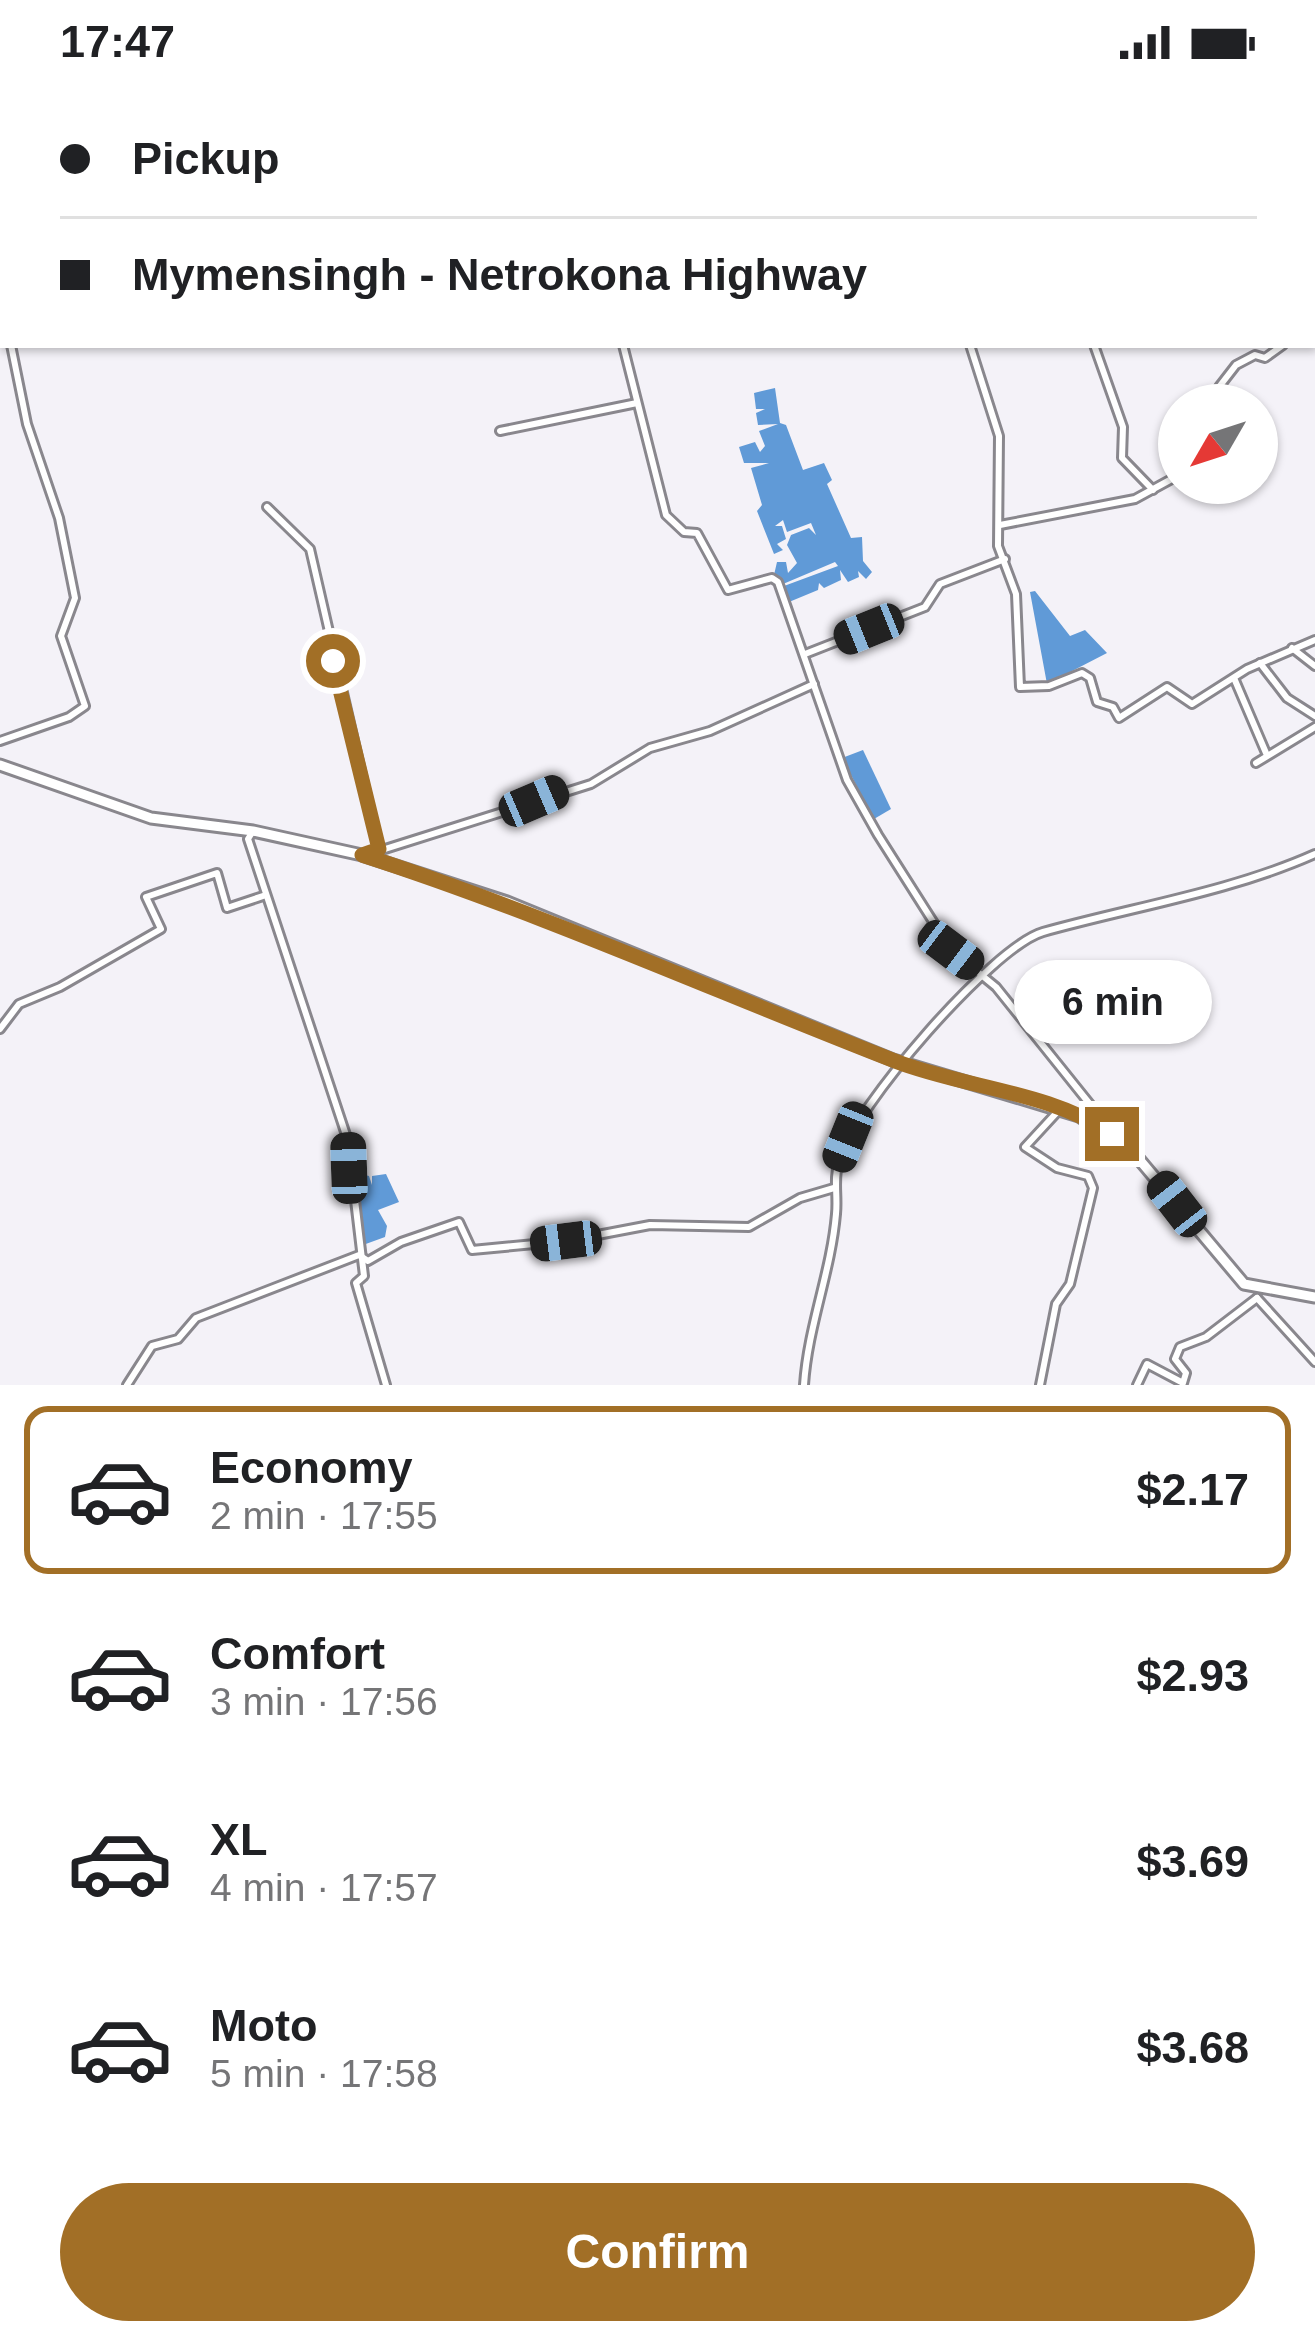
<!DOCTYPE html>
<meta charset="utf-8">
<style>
:root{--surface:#fff;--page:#f6f6f6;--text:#202124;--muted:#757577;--line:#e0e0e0;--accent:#a26f26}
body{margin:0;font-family:Arial,sans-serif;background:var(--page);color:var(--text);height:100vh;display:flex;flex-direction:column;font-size:45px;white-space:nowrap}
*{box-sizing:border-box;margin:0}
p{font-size:39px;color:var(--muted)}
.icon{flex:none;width:66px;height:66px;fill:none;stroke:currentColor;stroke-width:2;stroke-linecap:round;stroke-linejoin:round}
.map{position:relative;height:1301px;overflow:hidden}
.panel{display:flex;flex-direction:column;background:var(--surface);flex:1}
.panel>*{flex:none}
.hud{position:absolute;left:0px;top:0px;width:1317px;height:264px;box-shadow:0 3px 9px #0004;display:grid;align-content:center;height:264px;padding:0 60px;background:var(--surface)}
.needle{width:78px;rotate:231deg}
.fabs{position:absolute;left:1158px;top:300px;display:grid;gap:24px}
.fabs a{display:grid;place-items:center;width:120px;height:120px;border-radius:50%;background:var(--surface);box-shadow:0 3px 9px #0004;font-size:60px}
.end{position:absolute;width:54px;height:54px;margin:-27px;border:15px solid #a26f26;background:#fff;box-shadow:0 0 0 6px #fff}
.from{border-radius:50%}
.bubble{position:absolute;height:84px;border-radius:42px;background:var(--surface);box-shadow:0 3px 9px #0004;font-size:39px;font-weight:700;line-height:84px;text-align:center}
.car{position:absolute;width:36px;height:72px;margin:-36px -18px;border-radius:15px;box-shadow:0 0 9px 3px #0007;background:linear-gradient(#222 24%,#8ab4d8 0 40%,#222 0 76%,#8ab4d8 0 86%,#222 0)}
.hud b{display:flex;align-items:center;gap:42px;height:114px;font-size:45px}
.hud b+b{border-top:3px solid var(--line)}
.hud i{width:30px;height:30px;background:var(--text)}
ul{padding:21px 0 0;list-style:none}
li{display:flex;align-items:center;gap:36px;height:168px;margin:0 24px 18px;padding:0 36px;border:6px solid transparent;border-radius:24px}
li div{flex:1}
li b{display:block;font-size:45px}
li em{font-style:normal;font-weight:700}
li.active{border-color:var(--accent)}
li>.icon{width:108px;height:108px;stroke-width:1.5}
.action{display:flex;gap:24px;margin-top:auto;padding:24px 60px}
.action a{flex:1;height:138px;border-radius:72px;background:var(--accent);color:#fff;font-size:48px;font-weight:700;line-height:138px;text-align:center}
.status{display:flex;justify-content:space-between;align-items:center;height:84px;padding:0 60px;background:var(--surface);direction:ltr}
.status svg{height:33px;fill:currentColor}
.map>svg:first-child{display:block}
.water{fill:#609ad7}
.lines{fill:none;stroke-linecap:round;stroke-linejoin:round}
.minor-casing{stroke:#89878d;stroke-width:12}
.major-casing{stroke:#89878d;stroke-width:15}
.minor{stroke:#fff;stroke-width:6}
.major{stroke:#fff;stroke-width:9}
.rail-casing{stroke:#4a494c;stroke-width:8}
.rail{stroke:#fff;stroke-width:3;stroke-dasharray:9;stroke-linecap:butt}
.route{stroke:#a26f26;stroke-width:15}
</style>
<div class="status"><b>17:47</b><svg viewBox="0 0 49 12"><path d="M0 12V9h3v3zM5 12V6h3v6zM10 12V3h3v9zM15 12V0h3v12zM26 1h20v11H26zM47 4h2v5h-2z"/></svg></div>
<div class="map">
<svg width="1315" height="1301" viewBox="0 0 1315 1301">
<rect width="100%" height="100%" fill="#f4f2f8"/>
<g class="water">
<polygon points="775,304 780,339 786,341 803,386 824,379 832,396 827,400 851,454 862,453 863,477 872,488 866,495 858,487 859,493 848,498 840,486 841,496 824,504 819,499 818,506 789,518 784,502 838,482 835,478 783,500 774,491 777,478 786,478 788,489 797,479 787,461 791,451 809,444 816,451 811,439 787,448 783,436 775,442 782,442 786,455 777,460 783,466 774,470 757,427 762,421 751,384 769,379 744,379 739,363 755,358 760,368 765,362 759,347 778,340 758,341 756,329 765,325 756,325 754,309"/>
<polygon points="1035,507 1070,552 1085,546 1107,569 1047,600 1030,508"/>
<polygon points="863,666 891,725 874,735 842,674"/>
<polygon points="360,1063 360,1090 369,1092 372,1101 372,1092 386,1090 399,1118 378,1126 387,1142 385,1153 363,1161 352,1066"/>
</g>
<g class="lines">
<g class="minor-casing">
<g id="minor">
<polyline points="135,0 140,3"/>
<polyline points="450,0 451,3"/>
<polyline points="611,0 613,3"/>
<polyline points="848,0 848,3"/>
<polyline points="986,0 986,3"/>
<polyline points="0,208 3,221"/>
<polyline points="1314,238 1315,237"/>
<polyline points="623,261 666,431 684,448 697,449 728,506 772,494 778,498 847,696 878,751 951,866 996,903 1093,1024 1099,1042"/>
<polyline points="970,261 999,352 998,462 1016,510 1020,603 1049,602 1082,589 1090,594 1097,618 1113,623 1119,634 1167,603 1192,620 1247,585 1315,556"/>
<polyline points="1094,261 1123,343 1122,374 1153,406"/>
<polyline points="1226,321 1219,303 1236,281 1255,271 1265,274 1283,261"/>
<polyline points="500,347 637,319"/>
<polyline points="267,423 310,465 379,765"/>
<polyline points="1000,441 1135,415 1179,391"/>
<polyline points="1292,564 1315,582"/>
<polyline points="805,570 925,523 940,500 1005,475"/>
<polyline points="1260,579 1287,614 1315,632"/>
<polyline points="1234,594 1266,669"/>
<polyline points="0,657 69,633 85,622 61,552 75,514 59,434 27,340 11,261"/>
<polyline points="1256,679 1315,643"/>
<polyline points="253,747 248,755 348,1057 364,1192 356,1199 386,1301"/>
<polyline points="366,771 591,700 650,664 710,647 814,600"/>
<polyline points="0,945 19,920 60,903 161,845 146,813 217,789 227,824 266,811"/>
<polyline points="1257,1214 1315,1278"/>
<polyline points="127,1301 152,1262 178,1255 196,1234 359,1171 368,1177 401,1158 459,1138 472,1166 566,1157 650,1141 749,1143 800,1114 834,1104"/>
<path d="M804 1301C808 1242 831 1188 836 1130 838 1111 833 1095 839 1076 854 1024 992 863 1043 848 1132 823 1230 808 1315 770"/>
<polyline points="1040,1301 1056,1220 1070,1200 1093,1104 1088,1092 1057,1084 1025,1063 1060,1025"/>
<polyline points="1137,1301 1147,1280 1183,1299 1186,1289 1175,1275 1180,1263 1206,1253 1257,1214"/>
</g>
</g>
<g class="major-casing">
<polyline id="major" points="0,681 151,734 253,747 362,771 507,818 893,976 1079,1032 1133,1068 1244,1200 1315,1213"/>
</g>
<use href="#minor" class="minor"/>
<use href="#major" class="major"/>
<g class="rail-casing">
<g id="rail">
<polyline points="1207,0 1209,3"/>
<polyline points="1314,142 1315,143"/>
</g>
</g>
<use href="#rail" class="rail"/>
</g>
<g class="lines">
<path class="route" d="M333 577 379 765 362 771C544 830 717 908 895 977 964 1004 1049 1007 1112 1050"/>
</g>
</svg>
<div class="fabs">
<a><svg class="needle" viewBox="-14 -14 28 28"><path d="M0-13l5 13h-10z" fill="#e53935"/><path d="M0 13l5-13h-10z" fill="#757577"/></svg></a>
</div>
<i class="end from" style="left:333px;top:577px"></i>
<i class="end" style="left:1112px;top:1050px"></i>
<div class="bubble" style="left:1014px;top:876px;width:198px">6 min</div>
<i class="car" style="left:869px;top:545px;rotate:248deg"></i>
<i class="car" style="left:534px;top:717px;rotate:67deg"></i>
<i class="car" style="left:951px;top:866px;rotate:127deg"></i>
<i class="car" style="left:848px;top:1053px;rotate:202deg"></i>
<i class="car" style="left:349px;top:1084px;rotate:358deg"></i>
<i class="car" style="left:1177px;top:1120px;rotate:322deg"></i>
<i class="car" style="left:566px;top:1157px;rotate:263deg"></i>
<div class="hud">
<b><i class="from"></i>Pickup</b>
<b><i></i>Mymensingh - Netrokona Highway</b>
</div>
</div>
<section class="panel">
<ul>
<li class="active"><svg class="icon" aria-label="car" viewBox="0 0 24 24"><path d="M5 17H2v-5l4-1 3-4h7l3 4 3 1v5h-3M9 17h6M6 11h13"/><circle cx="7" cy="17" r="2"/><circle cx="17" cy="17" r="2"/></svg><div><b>Economy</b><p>2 min · 17:55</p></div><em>$2.17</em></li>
<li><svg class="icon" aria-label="car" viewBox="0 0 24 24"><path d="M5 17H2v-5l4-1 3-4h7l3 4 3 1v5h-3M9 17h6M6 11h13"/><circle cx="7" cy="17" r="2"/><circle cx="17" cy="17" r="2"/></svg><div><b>Comfort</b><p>3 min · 17:56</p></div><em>$2.93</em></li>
<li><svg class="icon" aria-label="car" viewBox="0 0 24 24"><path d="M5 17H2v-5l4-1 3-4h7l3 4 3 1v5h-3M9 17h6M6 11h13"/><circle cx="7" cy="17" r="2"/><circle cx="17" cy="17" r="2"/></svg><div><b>XL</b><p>4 min · 17:57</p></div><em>$3.69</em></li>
<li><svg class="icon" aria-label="car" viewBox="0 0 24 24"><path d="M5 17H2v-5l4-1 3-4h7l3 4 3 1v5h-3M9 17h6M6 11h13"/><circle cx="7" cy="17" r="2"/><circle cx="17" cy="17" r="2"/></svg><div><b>Moto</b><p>5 min · 17:58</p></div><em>$3.68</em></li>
</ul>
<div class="action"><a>Confirm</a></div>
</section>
